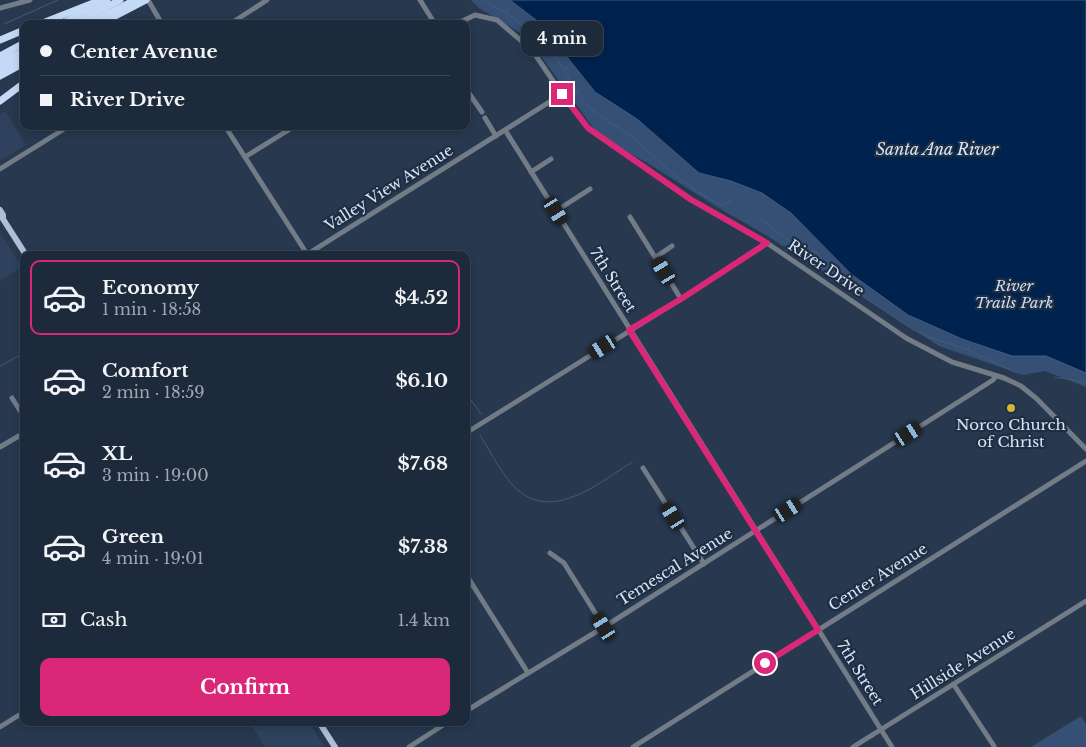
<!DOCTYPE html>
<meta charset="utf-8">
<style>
:root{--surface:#1d2a3b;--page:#2a3646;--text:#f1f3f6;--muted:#a0a7af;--line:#3b4655;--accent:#db2777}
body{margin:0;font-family:"Libre Baskerville",serif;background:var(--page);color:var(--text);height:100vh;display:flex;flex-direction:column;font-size:19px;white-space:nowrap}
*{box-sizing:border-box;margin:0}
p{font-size:16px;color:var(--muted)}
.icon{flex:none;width:28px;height:28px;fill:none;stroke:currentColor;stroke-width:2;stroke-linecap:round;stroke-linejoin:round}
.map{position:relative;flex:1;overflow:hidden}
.sheet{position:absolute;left:20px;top:251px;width:450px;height:475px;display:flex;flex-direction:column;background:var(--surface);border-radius:10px;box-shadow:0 2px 8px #0003,0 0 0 1px var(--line)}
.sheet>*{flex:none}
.top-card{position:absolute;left:20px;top:20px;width:450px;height:110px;border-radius:10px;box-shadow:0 2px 8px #0003,0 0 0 1px var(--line);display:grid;align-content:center;height:110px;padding:0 20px;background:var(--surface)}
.end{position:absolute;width:22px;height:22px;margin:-11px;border:6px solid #db2777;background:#fff;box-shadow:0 0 0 2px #fff}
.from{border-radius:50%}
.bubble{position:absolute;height:35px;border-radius:10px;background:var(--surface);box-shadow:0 2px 8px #0003,0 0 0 1px var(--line);font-size:16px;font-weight:800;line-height:35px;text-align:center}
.car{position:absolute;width:15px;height:30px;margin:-15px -8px;border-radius:6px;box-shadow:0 0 4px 1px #0007;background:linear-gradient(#222 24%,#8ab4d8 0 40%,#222 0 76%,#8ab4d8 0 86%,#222 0)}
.top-card b{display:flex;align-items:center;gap:18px;height:48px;font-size:19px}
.top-card b+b{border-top:1px solid var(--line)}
.top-card i{width:12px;height:12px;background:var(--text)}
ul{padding:9px 0 0;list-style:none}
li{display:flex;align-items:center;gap:15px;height:75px;margin:0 10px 8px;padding:0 10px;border:2px solid transparent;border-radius:10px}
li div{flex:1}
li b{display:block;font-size:19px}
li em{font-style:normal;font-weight:800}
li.active{border-color:var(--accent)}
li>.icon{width:45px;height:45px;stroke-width:1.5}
.pay{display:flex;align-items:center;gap:12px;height:55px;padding:0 20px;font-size:19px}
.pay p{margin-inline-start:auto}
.primary-button{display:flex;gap:10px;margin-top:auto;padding:10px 20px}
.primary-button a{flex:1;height:58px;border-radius:10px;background:var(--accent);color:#fff;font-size:20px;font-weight:800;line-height:58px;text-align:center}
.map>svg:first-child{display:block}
.built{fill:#2e425e}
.green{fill:#355074}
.water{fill:#00224e;stroke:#415c7f}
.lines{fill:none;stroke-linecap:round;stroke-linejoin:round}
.stream{stroke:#415c7f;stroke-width:1}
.minor{stroke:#737b87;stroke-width:5}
.major{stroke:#adbed6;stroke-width:6}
.highway{stroke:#c4d9f5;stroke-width:7}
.route{stroke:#db2777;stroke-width:6}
.poi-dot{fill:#d4b635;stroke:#1e2e44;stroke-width:2}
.labels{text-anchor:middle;stroke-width:4.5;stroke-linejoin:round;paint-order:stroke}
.street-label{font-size:15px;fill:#d9e3f2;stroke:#1e2e44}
.park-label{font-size:15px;font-style:italic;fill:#cedcee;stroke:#1e2e44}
.poi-label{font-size:15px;fill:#d9e3f2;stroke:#1e2e44}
.water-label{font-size:16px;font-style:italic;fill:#d7e4f6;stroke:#1e2e44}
</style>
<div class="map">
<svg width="1086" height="747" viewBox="0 0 1086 747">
<rect width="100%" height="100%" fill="#27384f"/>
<g class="built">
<polygon points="5,111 26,145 0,161 0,115"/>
<polygon points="0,232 22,267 0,281"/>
<polygon points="250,723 309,723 325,747 265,747"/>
</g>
<g class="green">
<polygon points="471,0 531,0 1086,228 1086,387 1045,371 1023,375 939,346 769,237 717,207 649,164 599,136 543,59 534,41 479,8"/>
<polygon points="1081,716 1086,724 1086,747 1031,747"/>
</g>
<polygon class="water" points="510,0 1086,0 1086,373 1046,356 1012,356 962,339 908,315 851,274 791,213 762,193 731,181 699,173 637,119 595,92 540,23"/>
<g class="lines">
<g class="stream">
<polyline points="483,0 506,13 509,7"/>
<path d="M506 13C528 29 548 46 564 69"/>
<polyline points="4,24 58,0"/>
<path d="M568 67 564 70C571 82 579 97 590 108 602 119 618 126 631 136 660 161 686 189 722 205L731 201"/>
<polyline points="758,218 765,222 798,248 802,249 811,246"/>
<polyline points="785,250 801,254 816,251 831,273 843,283 915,331"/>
<polyline points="917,331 929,337 968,350"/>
<polyline points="969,346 968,350 1017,373"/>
<polyline points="0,366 24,353"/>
<polyline points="1055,378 1062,378 1086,383"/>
<polyline points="466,393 481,414"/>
<path d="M480 435C491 452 504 480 520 492 556 520 602 481 632 462"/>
</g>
<g class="minor">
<polyline points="148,0 162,24"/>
<polyline points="420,0 435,24"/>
<polyline points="0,8 30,0"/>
<polyline points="230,24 267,0"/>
<polyline points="456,24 475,15 497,20 532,50 562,94 588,128 690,199 767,243 906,338 952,362 1004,378 1021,386 1037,399 1086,449"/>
<polyline points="466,89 482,112"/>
<polyline points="485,118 496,136"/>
<polyline points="225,126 307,254"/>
<polyline points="505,130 892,747"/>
<polyline points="245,157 295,126"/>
<polyline points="0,169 69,126"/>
<polyline points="531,172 551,159"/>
<polyline points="556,211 590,189"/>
<polyline points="630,217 681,299"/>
<polyline points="306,255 562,94"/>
<polyline points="656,257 672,246"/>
<polyline points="12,398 24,417"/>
<polyline points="466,433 681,299 767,243"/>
<polyline points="0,447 24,433"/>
<polyline points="643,468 704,564"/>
<polyline points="550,553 564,563 604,627"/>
<polyline points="467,576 528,673"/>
<polyline points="954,685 994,746"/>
<polyline points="466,711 604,627 993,380 996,376"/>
<polyline points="0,727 24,712"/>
<polyline points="409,747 448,722"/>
<polyline points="633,747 1086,461"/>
<polyline points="853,747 1086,601"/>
</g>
<g class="major">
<polyline points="0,210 3,215 3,219 26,255"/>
<polyline points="319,722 335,747"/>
</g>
<g class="highway">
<polyline points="40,24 101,0"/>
<polyline points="61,24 107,0"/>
<polyline points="75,24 120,0"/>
<polyline points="88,24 135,0"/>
<polyline points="100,24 146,0"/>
<polyline points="0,40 24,30"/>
<polyline points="0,56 24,43"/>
<polyline points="0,63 24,51"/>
<polyline points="0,69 24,57"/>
<polyline points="0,76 24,63"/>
<polyline points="0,101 24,83"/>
</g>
</g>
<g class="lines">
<polyline class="route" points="562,94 588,128 690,199 767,243 681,299 629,330 818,630 765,663"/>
</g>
<circle class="poi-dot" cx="1011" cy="408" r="5"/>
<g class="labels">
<g class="street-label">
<text transform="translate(389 188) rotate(-32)" y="5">Valley View Avenue</text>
<text transform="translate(826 268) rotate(34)" y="5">River Drive</text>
<text transform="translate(613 280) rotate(58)" y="5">7th Street</text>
<text transform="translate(675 567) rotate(-32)" y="5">Temescal Avenue</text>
<text transform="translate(878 577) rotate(-32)" y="5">Center Avenue</text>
<text transform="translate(963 664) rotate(-32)" y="5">Hillside Avenue</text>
<text transform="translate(860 673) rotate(58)" y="5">7th Street</text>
</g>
<g class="park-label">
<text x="1014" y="291">River<tspan x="1014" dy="17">Trails Park</tspan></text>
</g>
<g class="poi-label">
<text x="1011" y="430">Norco Church<tspan x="1011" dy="17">of Christ</tspan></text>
</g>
<g class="water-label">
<text x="937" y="155">Santa Ana River</text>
</g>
</g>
</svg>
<i class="end from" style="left:765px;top:663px"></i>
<i class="end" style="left:562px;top:94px"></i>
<div class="bubble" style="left:521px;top:21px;width:82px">4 min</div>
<i class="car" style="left:556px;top:211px;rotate:148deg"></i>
<i class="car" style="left:664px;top:271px;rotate:329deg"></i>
<i class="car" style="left:603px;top:347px;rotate:237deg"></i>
<i class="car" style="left:908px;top:434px;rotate:58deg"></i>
<i class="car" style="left:788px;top:510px;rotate:58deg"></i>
<i class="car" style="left:673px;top:516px;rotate:328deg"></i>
<i class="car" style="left:604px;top:627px;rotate:328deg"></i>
<div class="top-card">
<b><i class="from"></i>Center Avenue</b>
<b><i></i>River Drive</b>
</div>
<section class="sheet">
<ul>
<li class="active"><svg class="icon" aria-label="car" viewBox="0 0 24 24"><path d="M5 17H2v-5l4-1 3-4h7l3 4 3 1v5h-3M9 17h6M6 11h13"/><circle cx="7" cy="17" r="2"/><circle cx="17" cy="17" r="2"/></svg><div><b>Economy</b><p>1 min · 18:58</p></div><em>$4.52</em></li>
<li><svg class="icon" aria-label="car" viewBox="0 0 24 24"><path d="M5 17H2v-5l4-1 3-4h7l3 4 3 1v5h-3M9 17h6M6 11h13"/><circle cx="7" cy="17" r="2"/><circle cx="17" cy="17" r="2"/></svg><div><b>Comfort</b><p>2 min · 18:59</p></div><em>$6.10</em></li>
<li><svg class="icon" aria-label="car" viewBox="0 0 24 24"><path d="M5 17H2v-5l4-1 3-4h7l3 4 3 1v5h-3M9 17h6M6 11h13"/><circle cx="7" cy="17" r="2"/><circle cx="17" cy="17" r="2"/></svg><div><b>XL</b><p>3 min · 19:00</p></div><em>$7.68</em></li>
<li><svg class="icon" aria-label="car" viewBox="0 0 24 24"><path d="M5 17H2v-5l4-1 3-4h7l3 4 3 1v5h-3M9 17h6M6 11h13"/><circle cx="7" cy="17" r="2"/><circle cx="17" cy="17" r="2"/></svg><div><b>Green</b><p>4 min · 19:01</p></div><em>$7.38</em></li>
</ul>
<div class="pay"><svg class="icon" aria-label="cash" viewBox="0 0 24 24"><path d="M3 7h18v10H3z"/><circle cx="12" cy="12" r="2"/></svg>Cash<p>1.4 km</p></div>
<div class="primary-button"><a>Confirm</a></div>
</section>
</div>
